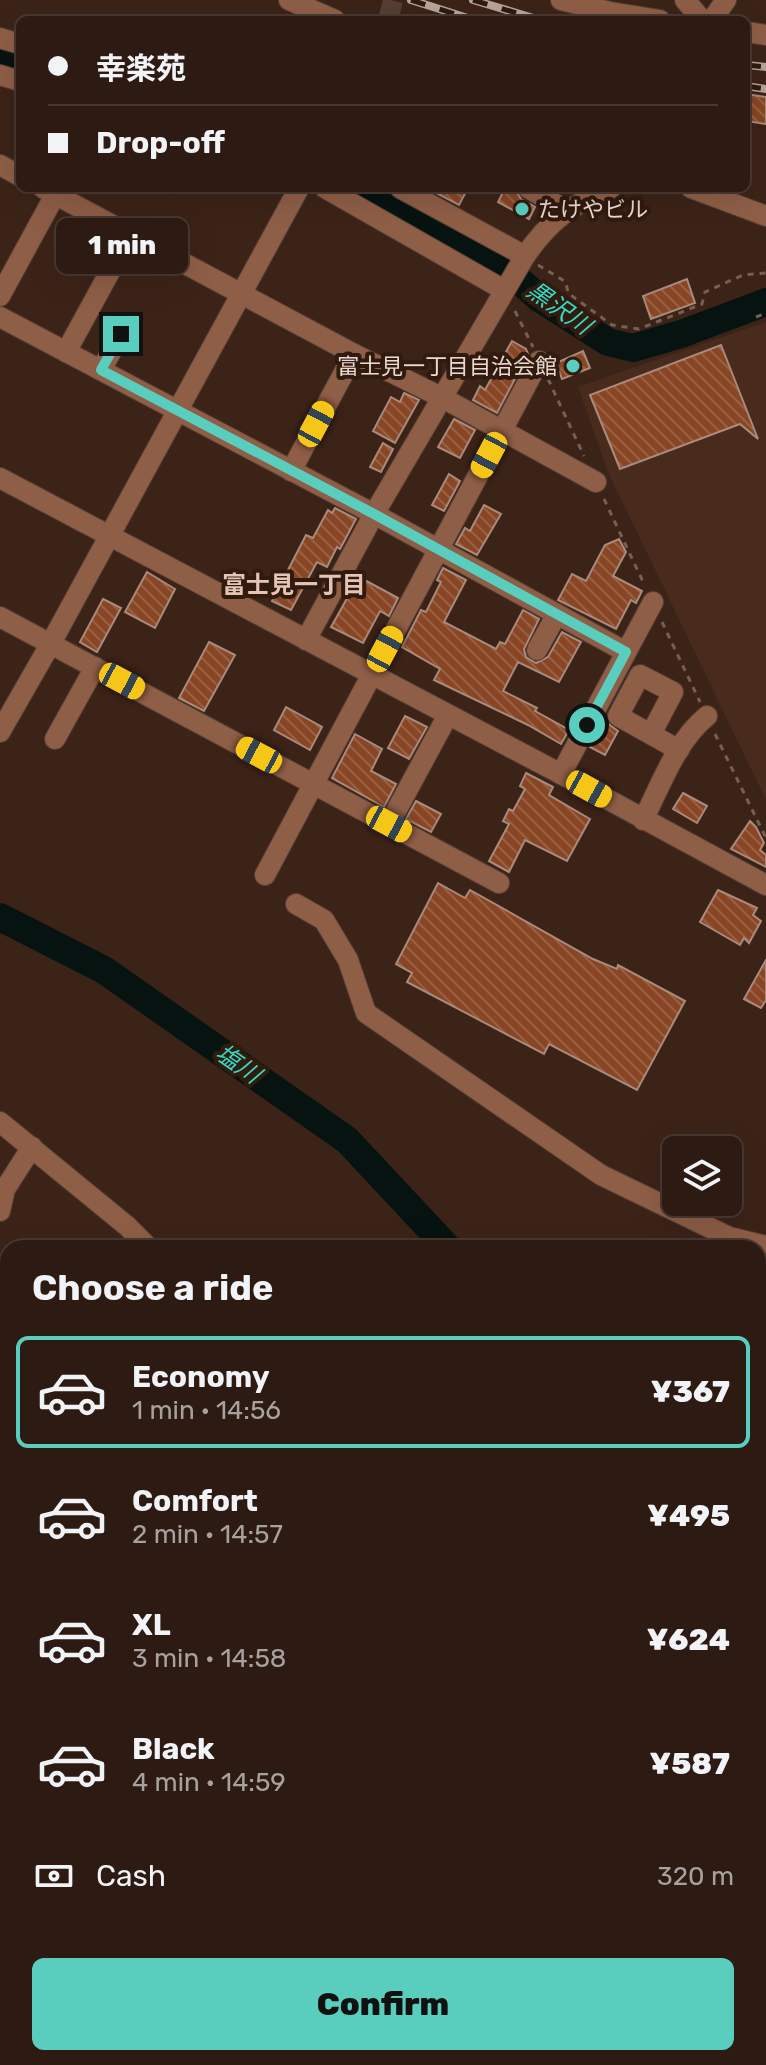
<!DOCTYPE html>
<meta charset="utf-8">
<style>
:root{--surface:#2d1a12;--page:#35231b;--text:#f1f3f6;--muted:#a7a19f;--line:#483832;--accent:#59cebe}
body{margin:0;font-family:Rubik,"Noto Sans JP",sans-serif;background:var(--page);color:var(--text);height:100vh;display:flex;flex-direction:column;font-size:30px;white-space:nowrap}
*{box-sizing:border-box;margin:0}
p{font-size:26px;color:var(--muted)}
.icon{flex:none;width:44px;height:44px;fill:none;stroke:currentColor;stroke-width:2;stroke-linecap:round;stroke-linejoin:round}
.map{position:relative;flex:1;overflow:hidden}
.details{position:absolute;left:0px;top:1240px;width:766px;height:826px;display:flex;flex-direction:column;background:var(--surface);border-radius:24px 24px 0 0;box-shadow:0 8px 32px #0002,0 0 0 2px var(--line)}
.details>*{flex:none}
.guide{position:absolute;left:16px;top:16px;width:734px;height:176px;border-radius:12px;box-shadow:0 8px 32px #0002,0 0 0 2px var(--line);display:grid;align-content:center;height:176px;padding:0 32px;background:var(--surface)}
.fabs{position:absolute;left:662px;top:1136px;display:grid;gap:16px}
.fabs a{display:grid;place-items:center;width:80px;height:80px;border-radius:12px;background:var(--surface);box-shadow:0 8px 32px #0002,0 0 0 2px var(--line);font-size:40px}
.end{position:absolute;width:36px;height:36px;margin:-18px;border:10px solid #59cebe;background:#111;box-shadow:0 0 0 4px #111}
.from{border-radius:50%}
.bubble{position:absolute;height:56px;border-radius:12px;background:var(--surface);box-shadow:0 8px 32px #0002,0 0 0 2px var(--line);font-size:26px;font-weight:800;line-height:56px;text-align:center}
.car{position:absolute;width:24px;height:48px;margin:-24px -12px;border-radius:10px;box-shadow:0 0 6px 2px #0007;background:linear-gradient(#f5c518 24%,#345 0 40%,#f5c518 0 76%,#345 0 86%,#f5c518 0)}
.guide b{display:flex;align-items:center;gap:28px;height:76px;font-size:30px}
.guide b+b{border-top:2px solid var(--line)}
.guide i{width:20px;height:20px;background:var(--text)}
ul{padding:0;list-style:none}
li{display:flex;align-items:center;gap:24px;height:112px;margin:0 16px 12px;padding:0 16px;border:4px solid transparent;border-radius:12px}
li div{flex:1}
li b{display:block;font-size:30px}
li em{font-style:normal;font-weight:800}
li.on{border-color:var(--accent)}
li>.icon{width:72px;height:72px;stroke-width:1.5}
h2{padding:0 32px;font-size:36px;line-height:96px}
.pay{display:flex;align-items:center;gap:20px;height:88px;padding:0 32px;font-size:30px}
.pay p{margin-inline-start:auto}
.cta{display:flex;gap:16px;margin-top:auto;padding:16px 32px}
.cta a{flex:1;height:92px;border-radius:12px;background:var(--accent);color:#111;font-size:32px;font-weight:800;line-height:92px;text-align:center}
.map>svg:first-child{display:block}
.built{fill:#492b1d}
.forest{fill:url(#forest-crowns)}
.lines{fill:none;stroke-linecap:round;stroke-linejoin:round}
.stream{stroke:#061311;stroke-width:5}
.river{stroke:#061311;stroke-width:28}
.building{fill:url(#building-back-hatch);stroke:#a98a7c;stroke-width:2}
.minor-tunnel{stroke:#563e34;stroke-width:20;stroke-dasharray:20 10;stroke-linecap:butt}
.minor-casing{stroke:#584036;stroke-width:22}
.path{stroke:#766056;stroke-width:3;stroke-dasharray:6 6;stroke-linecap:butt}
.minor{stroke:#8f5e47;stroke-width:20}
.rail-casing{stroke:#b7a49c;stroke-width:8}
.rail{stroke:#311a0e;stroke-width:5;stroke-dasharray:15;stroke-linecap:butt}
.route{stroke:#59cebe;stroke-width:10}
.poi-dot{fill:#59cebe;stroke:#311a0e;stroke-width:3}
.labels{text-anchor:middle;stroke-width:8;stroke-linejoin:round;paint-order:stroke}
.poi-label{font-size:22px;fill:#ebdad3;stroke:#311a0e;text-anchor:start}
.water-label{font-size:24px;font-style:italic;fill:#35dac7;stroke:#311a0e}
.neighbourhood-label{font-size:24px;font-weight:bold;fill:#e5c4b5;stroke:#311a0e}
</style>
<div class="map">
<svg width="766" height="2065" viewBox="0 0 766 2065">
<defs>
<pattern id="forest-crowns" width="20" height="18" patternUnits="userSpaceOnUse" patternTransform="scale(2)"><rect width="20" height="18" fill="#5e2b10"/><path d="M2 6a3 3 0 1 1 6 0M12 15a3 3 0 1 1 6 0" fill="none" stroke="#754932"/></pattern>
<pattern id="building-back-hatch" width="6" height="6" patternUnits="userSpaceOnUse" patternTransform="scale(2)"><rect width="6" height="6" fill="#894625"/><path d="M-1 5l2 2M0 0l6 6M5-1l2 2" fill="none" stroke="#9a6044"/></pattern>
</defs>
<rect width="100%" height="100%" fill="#3c2318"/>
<polygon class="built" points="766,322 766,800 608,472 578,387"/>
<polygon class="forest" points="0,1831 8,1833 8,2058 112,2058 94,2065 0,2065"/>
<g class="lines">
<g class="stream">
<polyline points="0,1800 8,1800"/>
<polyline points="25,2058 29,2065"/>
</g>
<g class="river">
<polyline points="0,58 20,64"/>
<polyline points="368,188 423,215 496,260 539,298 608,342 633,348 681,334 766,302"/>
<polyline points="0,917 104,970 347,1140 448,1248"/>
<polyline points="758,1509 766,1518"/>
</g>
</g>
<g class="building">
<polygon points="746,94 766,97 766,124 746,121"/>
<polygon points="427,188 468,188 459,205"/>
<polygon points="505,188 515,189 521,199 535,207 529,219 498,202"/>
<polygon points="687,279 695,303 651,319 643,296"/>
<polygon points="512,341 526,349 528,354 497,413 473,400 480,386 485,390"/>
<polygon points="721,345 758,439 740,424 620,469 590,395"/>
<polygon points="583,351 590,368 562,379 556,363"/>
<polygon points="404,393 419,400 395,443 373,431 391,397 400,402"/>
<polygon points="454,419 475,430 460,458 438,447"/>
<polygon points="383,443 393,449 381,472 370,467"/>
<polygon points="449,474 460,481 444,511 432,505"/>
<polygon points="484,505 501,514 477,555 456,544 465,528 470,531"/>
<polygon points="335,508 356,519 340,549 337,547 327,567 317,562 291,610 272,601 306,535 313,538 328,510 332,513"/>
<polygon points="619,539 626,552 613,576 642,591 636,603 631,600 616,629 558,600 572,574 586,581 605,545"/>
<polygon points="443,568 466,580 444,622 496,649 500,642 505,644 523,610 539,619 524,649 526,657 536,663 548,657 562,632 581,642 559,682 518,662 503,691 537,708 535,711 569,730 561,744 528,725 434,680 440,669 402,647 421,610 426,612 441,582 437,580"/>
<polygon points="147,572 175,589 155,628 125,612"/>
<polygon points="359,577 398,598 389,616 380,611 363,643 331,627"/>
<polygon points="103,599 121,608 97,652 80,642"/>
<polygon points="209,642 235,655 204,711 179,698"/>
<polygon points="286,707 322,727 310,750 274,730"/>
<polygon points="405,716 427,727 409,759 388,748"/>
<polygon points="605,719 607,723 618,731 605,755 590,747"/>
<polygon points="355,734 382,749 371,771 396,784 384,807 332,778"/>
<polygon points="526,773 553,787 549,795 590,819 567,861 525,840 509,872 489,861 509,824 503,821 509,809 513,811 525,789 520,786"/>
<polygon points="683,793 707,806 697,823 673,809"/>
<polygon points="416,801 441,814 431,832 406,819"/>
<polygon points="750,821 756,827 764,843 760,850 766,855 766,867 731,849"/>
<polygon points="438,883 465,898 470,890 593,959 617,969 618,965 685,1001 637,1090 549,1044 544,1054 407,982 412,973 396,964"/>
<polygon points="718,890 757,908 753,915 761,921 749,943 744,938 740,945 700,922"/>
<polygon points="766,960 766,1000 761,1008 744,999"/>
</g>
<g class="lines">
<polyline class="minor-tunnel" points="388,20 393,0"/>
<g class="minor-casing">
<g id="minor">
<polyline points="289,0 335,20"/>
<polyline points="561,0 610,12 660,20"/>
<polyline points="685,0 702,20"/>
<polyline points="712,20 726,0"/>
<polyline points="746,32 766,35"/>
<polyline points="0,38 20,44"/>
<polyline points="0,75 20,81"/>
<polyline points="0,165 20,176"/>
<polyline points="43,188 354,354 441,397 596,482"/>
<polyline points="325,188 504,290"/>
<polyline points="400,188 525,256"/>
<polyline points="528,188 566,210"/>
<polyline points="691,188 766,216"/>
<polyline points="0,296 55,195"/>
<polyline points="0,317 374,514 626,652"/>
<polyline points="66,352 130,235"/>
<polyline points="101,370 121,334"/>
<polyline points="291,471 354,354"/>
<polyline points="0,478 561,774 766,885"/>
<polyline points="0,617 499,883"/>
<path d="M306 640 374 514 525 256C549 221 572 204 611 188"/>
<polyline points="537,650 557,614"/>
<polyline points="0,732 51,643 299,188"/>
<polyline points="651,734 673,692 640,675 618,716 679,750"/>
<polyline points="55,739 95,667"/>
<polyline points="561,774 653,602"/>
<path d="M643 820C661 785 676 741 707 716"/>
<polyline points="389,824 448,715"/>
<polyline points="265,875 539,361"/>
<polyline points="296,904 324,920 348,960 366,1013 601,1175 729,1237 766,1246"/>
<polyline points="0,1122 127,1226 149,1248"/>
<polyline points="0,1211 5,1189 32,1147"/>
<polyline points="0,1442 8,1446"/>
<polyline points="587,2058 593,2065"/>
<polyline points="710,2058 727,2062 731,2058"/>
</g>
</g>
<g class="path">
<polyline points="538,265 566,282 568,293 612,325 639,329 702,304 705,292 743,275 766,273"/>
<polyline points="515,311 533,347"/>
<polyline points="756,317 766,313"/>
<polyline points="548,379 584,456"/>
<polyline points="604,499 645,586"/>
<polyline points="662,622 700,702"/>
<polyline points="715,734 766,838"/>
<polyline points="0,1621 8,1639"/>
<polyline points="123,2065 125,2058"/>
</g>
<use href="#minor" class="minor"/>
<g class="rail-casing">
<g id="rail">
<polyline points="411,0 474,20"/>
<polyline points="473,0 540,20"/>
<polyline points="746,65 766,67"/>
<polyline points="746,86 766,89"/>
</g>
</g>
<use href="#rail" class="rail"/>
</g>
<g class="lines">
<polyline class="route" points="121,334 101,370 374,514 626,652 587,725"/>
</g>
<g class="poi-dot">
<circle cx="522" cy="209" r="8"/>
<circle cx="573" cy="366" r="8"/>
</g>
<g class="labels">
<g class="poi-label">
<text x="538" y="217">たけやビル</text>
<text x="557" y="374" text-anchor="end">富士見一丁目自治会館</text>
</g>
<g class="water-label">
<text transform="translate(559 308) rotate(35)" y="8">黒沢川</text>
<text transform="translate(238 1064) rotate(35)" y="8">塩川</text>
</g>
<g class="neighbourhood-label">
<text x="294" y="593">富士見一丁目</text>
</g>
</g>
</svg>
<div class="fabs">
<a><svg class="icon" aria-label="layers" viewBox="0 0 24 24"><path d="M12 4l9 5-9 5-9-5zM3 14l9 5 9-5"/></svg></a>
</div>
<i class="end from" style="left:587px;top:725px"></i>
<i class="end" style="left:121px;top:334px"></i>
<div class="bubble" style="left:56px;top:218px;width:132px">1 min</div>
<i class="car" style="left:316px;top:424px;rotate:28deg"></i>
<i class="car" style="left:489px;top:455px;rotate:208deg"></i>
<i class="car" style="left:385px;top:649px;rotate:28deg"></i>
<i class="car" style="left:122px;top:681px;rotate:118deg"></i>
<i class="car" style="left:259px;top:755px;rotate:298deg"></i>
<i class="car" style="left:589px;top:789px;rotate:119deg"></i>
<i class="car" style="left:389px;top:824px;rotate:118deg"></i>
<div class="guide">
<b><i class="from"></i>幸楽苑</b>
<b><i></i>Drop-off</b>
</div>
<section class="details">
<h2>Choose a ride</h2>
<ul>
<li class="on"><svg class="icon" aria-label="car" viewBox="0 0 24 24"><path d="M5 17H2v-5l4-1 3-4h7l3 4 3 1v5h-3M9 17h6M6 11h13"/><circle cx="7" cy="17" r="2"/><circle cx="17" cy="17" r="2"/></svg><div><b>Economy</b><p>1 min · 14:56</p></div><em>¥367</em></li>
<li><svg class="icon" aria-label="car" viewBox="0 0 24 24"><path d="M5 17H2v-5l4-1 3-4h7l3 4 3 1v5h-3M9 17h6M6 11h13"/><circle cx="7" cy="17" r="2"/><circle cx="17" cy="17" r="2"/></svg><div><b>Comfort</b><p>2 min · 14:57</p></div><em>¥495</em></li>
<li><svg class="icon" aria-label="car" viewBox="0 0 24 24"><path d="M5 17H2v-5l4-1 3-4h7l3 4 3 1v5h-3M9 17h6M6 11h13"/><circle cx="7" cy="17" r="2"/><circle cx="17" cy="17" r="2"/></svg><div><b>XL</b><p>3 min · 14:58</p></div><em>¥624</em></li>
<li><svg class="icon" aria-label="car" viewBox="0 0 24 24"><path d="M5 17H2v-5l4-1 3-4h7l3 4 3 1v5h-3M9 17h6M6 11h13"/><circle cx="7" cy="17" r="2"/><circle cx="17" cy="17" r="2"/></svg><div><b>Black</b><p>4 min · 14:59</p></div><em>¥587</em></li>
</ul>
<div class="pay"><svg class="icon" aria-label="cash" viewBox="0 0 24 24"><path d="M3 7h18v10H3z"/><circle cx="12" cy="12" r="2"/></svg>Cash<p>320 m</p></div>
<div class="cta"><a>Confirm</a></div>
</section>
</div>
